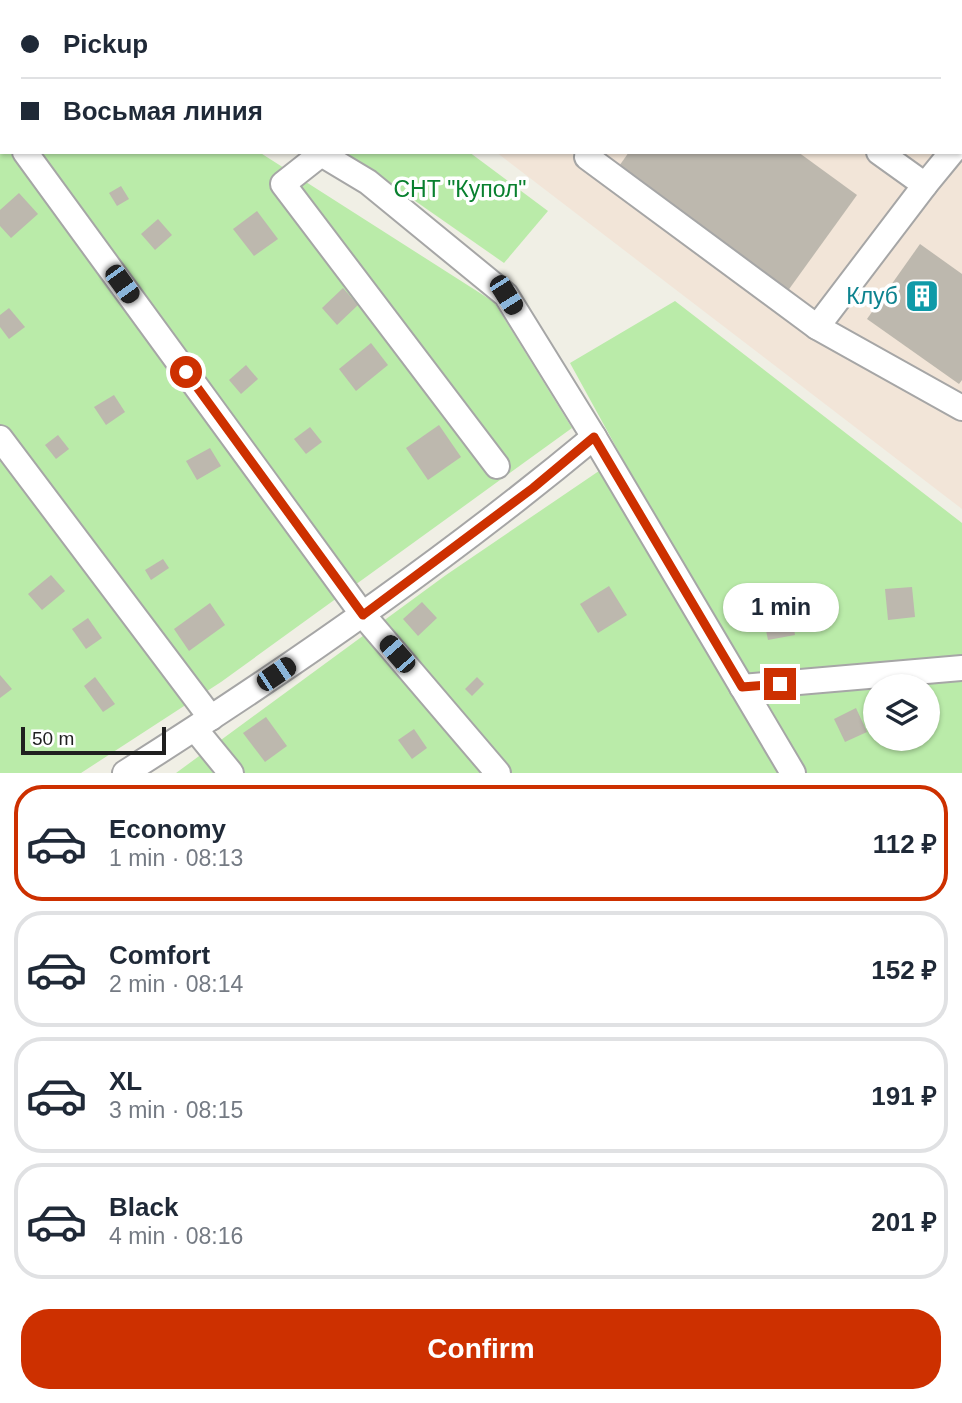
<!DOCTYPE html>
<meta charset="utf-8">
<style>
:root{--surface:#fff;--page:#f2f2f3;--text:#1f2937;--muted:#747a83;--line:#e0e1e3;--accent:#cd3000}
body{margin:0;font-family:Arial,sans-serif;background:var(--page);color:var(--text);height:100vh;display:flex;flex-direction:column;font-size:26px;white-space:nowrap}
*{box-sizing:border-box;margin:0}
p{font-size:23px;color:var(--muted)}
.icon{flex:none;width:38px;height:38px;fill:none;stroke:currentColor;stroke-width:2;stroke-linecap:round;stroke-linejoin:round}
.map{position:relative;height:773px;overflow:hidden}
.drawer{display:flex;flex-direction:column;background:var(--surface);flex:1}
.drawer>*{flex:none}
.banner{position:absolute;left:0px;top:0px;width:962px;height:154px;box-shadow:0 2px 5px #0004;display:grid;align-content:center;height:154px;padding:0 21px;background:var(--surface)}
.fabs{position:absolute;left:863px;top:674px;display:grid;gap:14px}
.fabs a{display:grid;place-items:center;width:77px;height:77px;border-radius:50%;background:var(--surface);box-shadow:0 2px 5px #0004;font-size:35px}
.scale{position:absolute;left:21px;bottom:18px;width:145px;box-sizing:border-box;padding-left:7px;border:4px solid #1f1f1f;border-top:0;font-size:19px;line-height:24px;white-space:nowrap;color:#1f1f1f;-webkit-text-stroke:5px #fff;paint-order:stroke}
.end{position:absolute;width:32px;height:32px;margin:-16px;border:9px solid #cd3000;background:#fff;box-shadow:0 0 0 4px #fff}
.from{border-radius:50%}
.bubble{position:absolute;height:49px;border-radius:24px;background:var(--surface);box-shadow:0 2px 5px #0004;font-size:23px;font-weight:700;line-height:49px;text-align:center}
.car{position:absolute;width:21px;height:42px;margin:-21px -10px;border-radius:9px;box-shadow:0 0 5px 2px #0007;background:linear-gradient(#222 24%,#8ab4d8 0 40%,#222 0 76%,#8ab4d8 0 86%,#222 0)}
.banner b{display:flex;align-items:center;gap:24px;height:66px;font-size:26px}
.banner b+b{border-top:2px solid var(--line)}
.banner i{width:18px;height:18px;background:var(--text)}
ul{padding:12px 0 0;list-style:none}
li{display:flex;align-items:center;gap:21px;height:116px;margin:0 14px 10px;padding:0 7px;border:4px solid var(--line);border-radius:28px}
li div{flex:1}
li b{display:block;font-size:26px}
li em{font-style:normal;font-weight:700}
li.on{border-color:var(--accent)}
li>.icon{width:63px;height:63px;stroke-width:1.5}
.action{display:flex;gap:14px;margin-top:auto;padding:14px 21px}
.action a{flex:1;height:80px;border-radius:28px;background:var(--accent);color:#fff;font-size:28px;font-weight:700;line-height:80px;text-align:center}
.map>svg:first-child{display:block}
.military{fill:#f2e5d8}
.grass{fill:#baeba9;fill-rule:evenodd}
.building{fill:#bdb8ae}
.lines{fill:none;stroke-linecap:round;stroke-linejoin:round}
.minor-casing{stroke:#a6a6a6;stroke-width:28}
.minor{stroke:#fff;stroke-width:24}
.route{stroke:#cd3000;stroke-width:9}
.labels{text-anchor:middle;stroke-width:7;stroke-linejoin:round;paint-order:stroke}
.park-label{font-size:23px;fill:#09802f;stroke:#fff}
.culture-label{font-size:23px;fill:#0d838f;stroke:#fff;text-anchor:end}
</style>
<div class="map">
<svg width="962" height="773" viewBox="0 0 962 773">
<rect width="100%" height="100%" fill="#f0efe5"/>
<polygon class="military" points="297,0 962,0 962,509 496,152 961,152 961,2"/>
<g class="grass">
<polygon points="0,0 21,2 2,2 2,152 259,152 494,302 572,428 221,682 81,773 0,773"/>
<polygon points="93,0 265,0 267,2 96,2"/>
<polygon points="345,152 469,152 548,211 504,263"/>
<path d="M675 301 962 523V773H176L446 575 621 456 570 363ZM875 686H928V738H875Z"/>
</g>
<g class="building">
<polygon points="629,152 798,152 857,195 787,292 617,169"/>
<polygon points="121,186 129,199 117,206 109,193"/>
<polygon points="19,193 38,214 11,238 0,226 0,210"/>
<polygon points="257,211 278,239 254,256 233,229"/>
<polygon points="158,219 172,235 155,250 141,234"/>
<polygon points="920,244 962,274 962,380 959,384 867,319"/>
<polygon points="343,288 358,305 337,325 322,308"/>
<polygon points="9,308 25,327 9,339 0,327 0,315"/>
<polygon points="371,343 388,365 356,391 339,369"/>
<polygon points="246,365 258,379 241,394 229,380"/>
<polygon points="114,395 125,412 106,425 94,407"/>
<polygon points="439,425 461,457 428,480 406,448"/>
<polygon points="310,427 322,442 306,454 294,439"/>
<polygon points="58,435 69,449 56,459 45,445"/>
<polygon points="210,448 221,466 197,480 186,461"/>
<polygon points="163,559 169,568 151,580 145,570"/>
<polygon points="51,575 65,591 42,610 28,594"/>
<polygon points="609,586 627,615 598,633 580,604"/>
<polygon points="912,587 915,617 888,620 885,589"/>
<polygon points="422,602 437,618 418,636 403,619"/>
<polygon points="210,603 225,625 189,651 174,629"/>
<polygon points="791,611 795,635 768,640 763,616"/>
<polygon points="88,618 102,638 86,649 72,629"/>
<polygon points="0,675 12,689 0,698"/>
<polygon points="95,677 115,704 103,712 84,686"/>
<polygon points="477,677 484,684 472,696 465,689"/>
<polygon points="856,708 867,732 845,742 834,719"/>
<polygon points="266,717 287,746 265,762 243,733"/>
<polygon points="414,729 427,748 412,759 398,740"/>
</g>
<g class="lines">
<g class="minor-casing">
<g id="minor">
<polyline points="61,0 64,2"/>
<polyline points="667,0 669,2"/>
<polyline points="0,118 2,121"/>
<polyline points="25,152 363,615 498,773"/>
<polyline points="318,152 368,182 506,295 594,437 793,773"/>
<polyline points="590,152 587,157 817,327"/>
<polyline points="879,152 925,185 952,152"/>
<polyline points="321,154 283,184 497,466"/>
<polyline points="925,185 817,327 962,408"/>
<polyline points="0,438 211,718"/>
<polyline points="742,687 962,668"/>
<polyline points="195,729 231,773"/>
<path d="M125 773C288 670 446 560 594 437"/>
</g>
</g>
<use href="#minor" class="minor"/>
</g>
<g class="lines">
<polyline class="route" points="186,372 363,615 533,488 594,437 742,687 780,684"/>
</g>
<defs>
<g id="building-square" transform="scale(1.75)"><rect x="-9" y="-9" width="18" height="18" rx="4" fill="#0f9aa8" stroke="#fff"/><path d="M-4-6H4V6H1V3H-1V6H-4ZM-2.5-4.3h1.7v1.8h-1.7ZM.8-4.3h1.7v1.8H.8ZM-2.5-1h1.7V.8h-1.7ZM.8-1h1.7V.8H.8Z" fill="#fff"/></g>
</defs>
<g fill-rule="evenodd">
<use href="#building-square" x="922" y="296"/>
</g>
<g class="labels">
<g class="park-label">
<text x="460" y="197">СНТ "Купол"</text>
</g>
<g class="culture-label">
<text x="898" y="304">Клуб</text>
</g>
</g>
</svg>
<div class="fabs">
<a><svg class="icon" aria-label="layers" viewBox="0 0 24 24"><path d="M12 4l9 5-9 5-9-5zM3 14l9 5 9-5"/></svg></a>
</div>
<div class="scale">50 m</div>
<i class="end from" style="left:186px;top:372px"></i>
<i class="end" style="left:780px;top:684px"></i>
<div class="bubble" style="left:723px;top:583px;width:116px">1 min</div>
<i class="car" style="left:122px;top:284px;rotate:144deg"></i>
<i class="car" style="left:506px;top:295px;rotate:148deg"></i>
<i class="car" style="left:397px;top:654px;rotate:319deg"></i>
<i class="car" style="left:276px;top:674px;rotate:56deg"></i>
<div class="banner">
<b><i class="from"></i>Pickup</b>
<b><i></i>Восьмая линия</b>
</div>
</div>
<section class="drawer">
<ul>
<li class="on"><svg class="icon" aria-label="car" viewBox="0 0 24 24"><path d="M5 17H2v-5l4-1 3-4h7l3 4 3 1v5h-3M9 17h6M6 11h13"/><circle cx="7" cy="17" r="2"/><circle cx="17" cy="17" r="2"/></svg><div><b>Economy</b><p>1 min · 08:13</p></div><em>112 ₽</em></li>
<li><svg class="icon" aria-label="car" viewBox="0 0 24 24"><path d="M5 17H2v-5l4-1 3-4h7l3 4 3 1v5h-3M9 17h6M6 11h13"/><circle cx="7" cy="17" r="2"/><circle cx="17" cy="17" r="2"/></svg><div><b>Comfort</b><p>2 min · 08:14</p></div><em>152 ₽</em></li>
<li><svg class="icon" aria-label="car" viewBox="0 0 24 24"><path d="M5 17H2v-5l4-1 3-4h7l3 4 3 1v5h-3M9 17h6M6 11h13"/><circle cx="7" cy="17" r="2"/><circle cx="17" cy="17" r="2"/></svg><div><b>XL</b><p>3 min · 08:15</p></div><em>191 ₽</em></li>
<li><svg class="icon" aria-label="car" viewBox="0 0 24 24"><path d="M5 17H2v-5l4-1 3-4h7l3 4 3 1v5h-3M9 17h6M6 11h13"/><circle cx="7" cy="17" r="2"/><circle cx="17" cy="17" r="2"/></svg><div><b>Black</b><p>4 min · 08:16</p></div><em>201 ₽</em></li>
</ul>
<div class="action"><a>Confirm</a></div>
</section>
